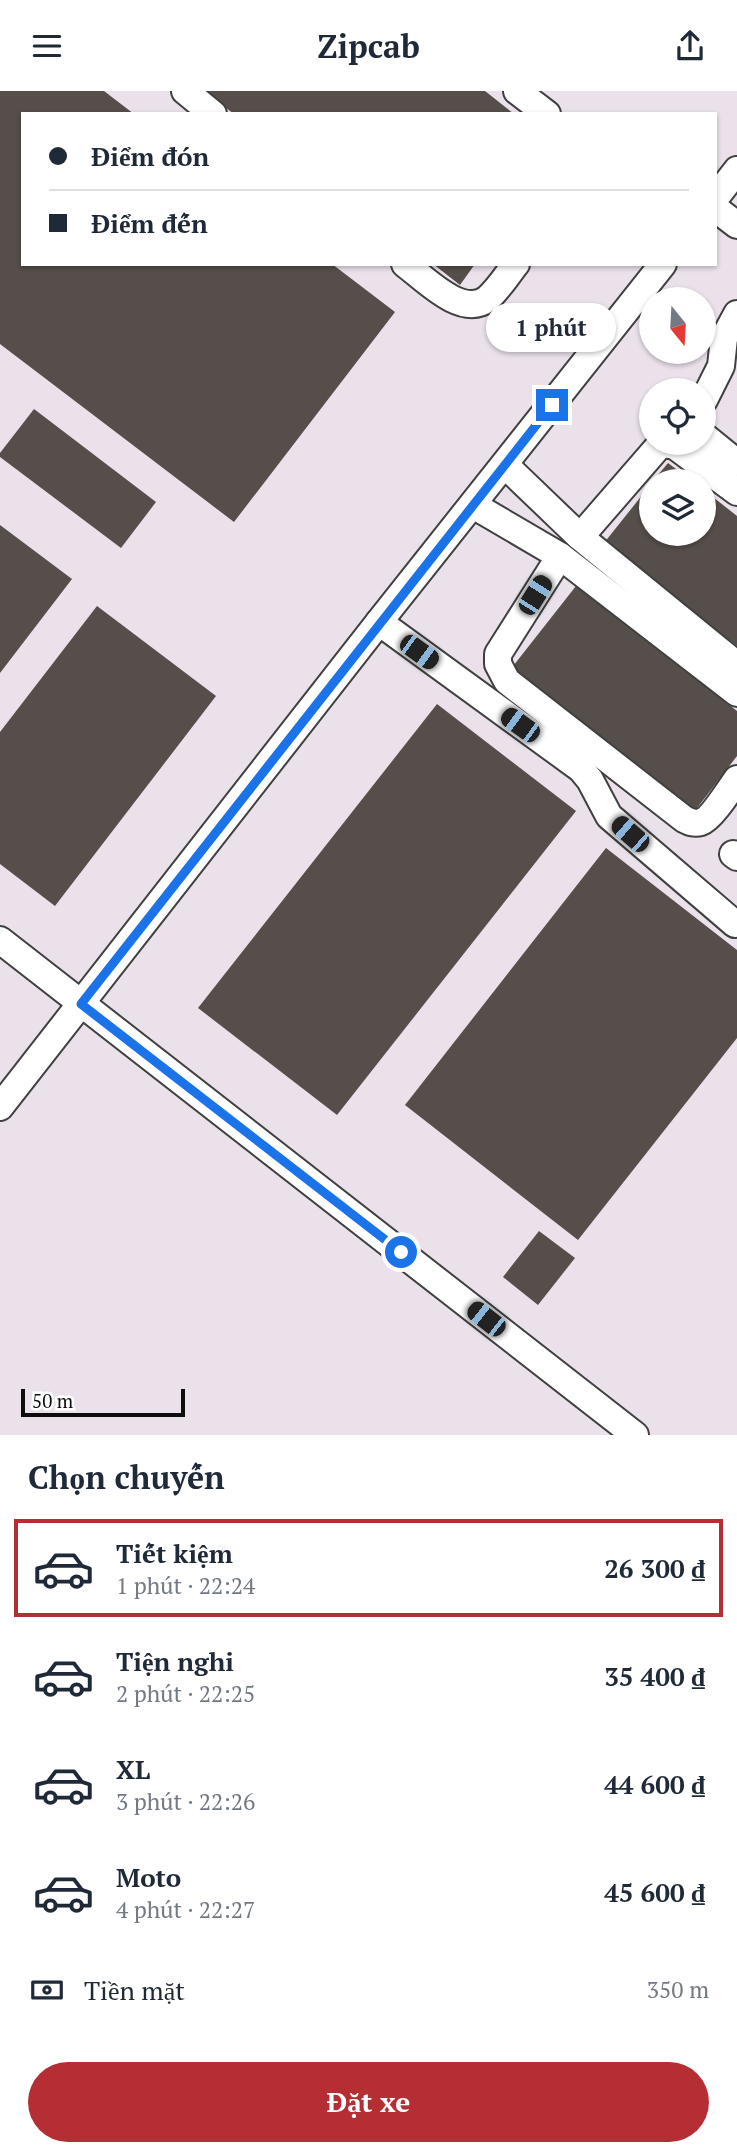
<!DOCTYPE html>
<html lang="vi">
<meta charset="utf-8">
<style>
:root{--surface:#fff;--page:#f6f6f7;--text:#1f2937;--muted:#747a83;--line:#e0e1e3;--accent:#b42e34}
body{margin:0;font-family:"PT Serif",serif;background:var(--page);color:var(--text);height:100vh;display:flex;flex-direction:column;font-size:26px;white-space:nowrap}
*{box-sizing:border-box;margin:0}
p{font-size:23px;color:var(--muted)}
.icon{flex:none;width:38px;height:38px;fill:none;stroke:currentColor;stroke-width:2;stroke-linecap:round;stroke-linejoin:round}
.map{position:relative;height:1344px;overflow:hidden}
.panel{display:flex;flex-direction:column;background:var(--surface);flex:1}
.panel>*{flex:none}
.banner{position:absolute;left:21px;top:21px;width:696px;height:154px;border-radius:0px;box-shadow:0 2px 5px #0004;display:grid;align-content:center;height:154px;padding:0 28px;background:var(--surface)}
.needle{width:46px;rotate:162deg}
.fabs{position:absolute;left:639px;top:196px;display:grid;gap:14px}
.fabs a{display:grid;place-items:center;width:77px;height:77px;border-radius:50%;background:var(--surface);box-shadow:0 2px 5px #0004;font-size:35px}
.scale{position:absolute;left:21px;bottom:18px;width:164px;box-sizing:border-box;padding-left:7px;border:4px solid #0d0d0d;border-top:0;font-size:19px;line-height:24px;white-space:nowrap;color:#0d0d0d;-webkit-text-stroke:5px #fff;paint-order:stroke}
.end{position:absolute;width:32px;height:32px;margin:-16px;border:9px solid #1a73e8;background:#fff;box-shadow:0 0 0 4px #fff}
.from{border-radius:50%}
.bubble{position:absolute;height:49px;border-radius:24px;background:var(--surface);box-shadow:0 2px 5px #0004;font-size:23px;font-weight:800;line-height:49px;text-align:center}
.car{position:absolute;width:21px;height:42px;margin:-21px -10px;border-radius:9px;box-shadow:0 0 5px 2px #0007;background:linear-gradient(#222 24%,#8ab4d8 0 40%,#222 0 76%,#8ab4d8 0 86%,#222 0)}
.banner b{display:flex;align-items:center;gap:24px;height:66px;font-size:26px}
.banner b+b{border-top:2px solid var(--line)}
.banner i{width:18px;height:18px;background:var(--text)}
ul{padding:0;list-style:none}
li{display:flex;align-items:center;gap:21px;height:98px;margin:0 14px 10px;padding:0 14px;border:4px solid transparent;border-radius:0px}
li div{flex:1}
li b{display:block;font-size:26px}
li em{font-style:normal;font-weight:800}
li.selected{border-color:var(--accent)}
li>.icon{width:63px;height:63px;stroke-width:1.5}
h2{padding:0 28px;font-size:32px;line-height:84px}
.pay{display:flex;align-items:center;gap:18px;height:77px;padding:0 28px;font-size:26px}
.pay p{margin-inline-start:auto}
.action{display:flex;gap:14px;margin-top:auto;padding:14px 28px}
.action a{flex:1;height:80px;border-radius:42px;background:var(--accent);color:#fff;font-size:28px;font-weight:800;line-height:80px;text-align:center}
header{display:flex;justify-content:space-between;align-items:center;height:91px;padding:0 28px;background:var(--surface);font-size:32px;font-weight:800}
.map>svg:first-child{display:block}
.industrial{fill:#eae1eb;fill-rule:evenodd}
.building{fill:#554e4a}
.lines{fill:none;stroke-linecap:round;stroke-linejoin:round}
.minor-casing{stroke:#404040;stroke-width:30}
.minor{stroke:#fff;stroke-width:26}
.route{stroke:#1a73e8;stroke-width:9}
</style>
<header><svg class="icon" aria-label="menu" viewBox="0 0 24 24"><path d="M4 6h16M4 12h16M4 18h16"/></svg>Zipcab<svg class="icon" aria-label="share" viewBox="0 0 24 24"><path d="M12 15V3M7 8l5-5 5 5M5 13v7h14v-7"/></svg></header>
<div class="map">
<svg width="737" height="1344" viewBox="0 0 737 1344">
<rect width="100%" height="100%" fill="#fefbed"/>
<path class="industrial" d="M0 0H737V1344H0ZM23 23H716V173H23ZM651 208H704V261H651ZM651 299H704V352H651ZM651 390H704V443H651Z"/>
<g class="building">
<polygon points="0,0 104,0 134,23 23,23 23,173 332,173 395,221 234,431 0,253"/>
<polygon points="204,0 485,0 514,23 234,23"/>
<polygon points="433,173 475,173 460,194"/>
<polygon points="34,318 156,411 121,457 0,366 0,362"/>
<polygon points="668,372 692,390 653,390"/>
<polygon points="651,393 651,443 704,443 704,399 737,425 737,555 604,452"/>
<polygon points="0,434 72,488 0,582"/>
<polygon points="576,495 737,620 737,665 694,721 510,579"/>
<polygon points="97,515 216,605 55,815 0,773 0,641"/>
<polygon points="437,613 576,720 337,1024 198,917"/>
<polygon points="606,757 737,859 737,947 578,1149 405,1014"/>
<polygon points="539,1140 575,1167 538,1214 503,1186"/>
</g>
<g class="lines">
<g class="minor-casing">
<g id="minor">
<polyline points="185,0 213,23"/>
<polyline points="517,0 547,23"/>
<polyline points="716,106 737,79"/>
<polyline points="716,118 737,134"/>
<path d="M405 173C425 188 462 227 487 208 498 199 507 184 516 173"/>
<polyline points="704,309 721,275 724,247 737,223"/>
<polyline points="704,345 737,372"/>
<polyline points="505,374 580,446 737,574"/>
<polyline points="473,414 560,465 737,602"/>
<polyline points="580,446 658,356 663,353 675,355 737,401"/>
<path d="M560 465 498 563V573L507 590 684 728C690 731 694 733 701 731 711 728 730 698 737 688"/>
<polyline points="379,531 581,678 590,689 609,725 735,833"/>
<polyline points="733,763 737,766"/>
<polyline points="0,849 635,1344"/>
<polyline points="0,1016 379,531 663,173"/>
</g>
</g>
<use href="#minor" class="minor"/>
</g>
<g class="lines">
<polyline class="route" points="401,1161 81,913 552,314"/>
</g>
</svg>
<div class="fabs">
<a><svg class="needle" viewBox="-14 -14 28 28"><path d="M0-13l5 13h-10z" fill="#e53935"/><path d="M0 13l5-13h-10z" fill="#747a83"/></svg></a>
<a><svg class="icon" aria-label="locate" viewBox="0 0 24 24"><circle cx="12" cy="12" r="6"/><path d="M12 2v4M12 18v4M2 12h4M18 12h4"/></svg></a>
<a><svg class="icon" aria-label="layers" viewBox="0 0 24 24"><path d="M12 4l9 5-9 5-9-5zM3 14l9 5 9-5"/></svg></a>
</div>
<div class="scale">50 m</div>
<i class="end from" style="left:401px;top:1161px"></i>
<i class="end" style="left:552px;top:314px"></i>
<div class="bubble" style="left:486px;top:212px;width:130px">1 phút</div>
<i class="car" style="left:535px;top:504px;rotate:32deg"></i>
<i class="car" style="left:419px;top:561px;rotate:126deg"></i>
<i class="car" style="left:520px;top:634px;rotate:306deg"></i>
<i class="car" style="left:630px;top:743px;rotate:311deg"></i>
<i class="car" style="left:486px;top:1228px;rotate:308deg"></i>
<div class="banner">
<b><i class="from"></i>Điểm đón</b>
<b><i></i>Điểm đến</b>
</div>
</div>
<section class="panel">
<h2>Chọn chuyến</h2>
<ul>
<li class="selected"><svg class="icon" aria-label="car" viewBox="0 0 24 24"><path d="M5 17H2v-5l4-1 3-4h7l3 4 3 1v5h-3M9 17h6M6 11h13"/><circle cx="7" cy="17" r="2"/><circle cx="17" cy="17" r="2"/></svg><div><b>Tiết kiệm</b><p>1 phút · 22:24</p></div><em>26 300 ₫</em></li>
<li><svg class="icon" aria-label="car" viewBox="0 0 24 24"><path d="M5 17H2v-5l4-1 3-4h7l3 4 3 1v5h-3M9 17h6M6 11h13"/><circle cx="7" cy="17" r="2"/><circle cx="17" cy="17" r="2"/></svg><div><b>Tiện nghi</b><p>2 phút · 22:25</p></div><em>35 400 ₫</em></li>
<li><svg class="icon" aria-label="car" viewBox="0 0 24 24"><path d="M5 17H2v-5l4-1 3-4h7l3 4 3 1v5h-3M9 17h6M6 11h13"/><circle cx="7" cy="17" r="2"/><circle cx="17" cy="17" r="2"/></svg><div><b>XL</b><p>3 phút · 22:26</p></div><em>44 600 ₫</em></li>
<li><svg class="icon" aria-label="car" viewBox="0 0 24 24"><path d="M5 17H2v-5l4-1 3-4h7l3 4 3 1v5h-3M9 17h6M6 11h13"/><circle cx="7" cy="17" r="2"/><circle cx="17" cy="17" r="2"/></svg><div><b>Moto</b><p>4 phút · 22:27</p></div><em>45 600 ₫</em></li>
</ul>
<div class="pay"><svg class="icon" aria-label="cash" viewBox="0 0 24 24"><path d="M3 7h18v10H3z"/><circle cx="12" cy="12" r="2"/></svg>Tiền mặt<p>350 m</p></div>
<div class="action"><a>Đặt xe</a></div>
</section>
